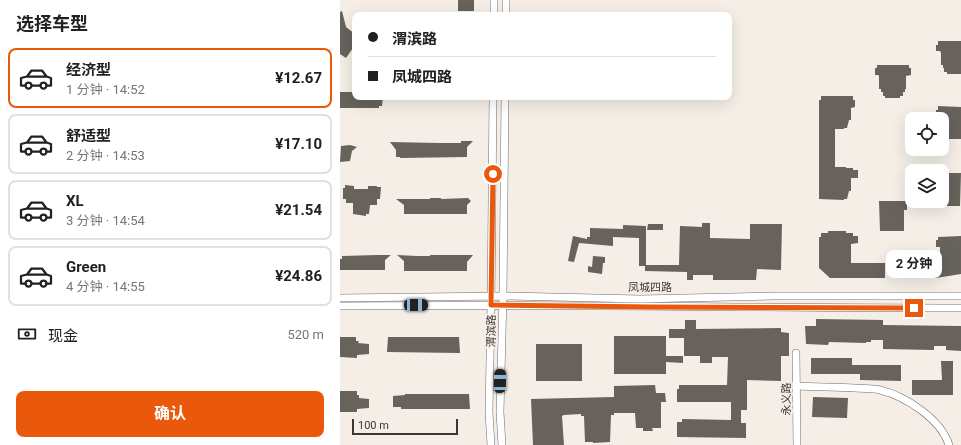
<!DOCTYPE html>
<html lang="zh">
<meta charset="utf-8">
<style>
:root{--surface:#fff;--page:#f6f6f6;--text:#202124;--muted:#757577;--line:#e0e0e0;--accent:#ea580c}
body{margin:0;font-family:Roboto,"Noto Sans SC",sans-serif;background:var(--page);color:var(--text);height:100vh;display:flex;flex-direction:column;font-size:15px;white-space:nowrap}
*{box-sizing:border-box;margin:0}
p{font-size:13px;color:var(--muted)}
.icon{flex:none;width:22px;height:22px;fill:none;stroke:currentColor;stroke-width:2;stroke-linecap:round;stroke-linejoin:round}
.map{position:relative;flex:1;overflow:hidden}
.sheet{display:flex;flex-direction:column;background:var(--surface);width:340px}
.sheet>*{flex:none}
.hud{position:absolute;left:12px;top:12px;width:380px;height:88px;border-radius:8px;box-shadow:0 4px 16px #0002;display:grid;align-content:center;height:88px;padding:0 16px;background:var(--surface)}
.buttons{position:absolute;left:565px;top:112px;display:grid;gap:8px}
.buttons a{display:grid;place-items:center;width:44px;height:44px;border-radius:8px;background:var(--surface);box-shadow:0 4px 16px #0002;font-size:20px}
.scale{position:absolute;left:12px;bottom:10px;width:106px;box-sizing:border-box;padding-left:4px;border:2px solid #3a3835;border-top:0;font-size:11px;line-height:14px;white-space:nowrap;color:#3a3835;-webkit-text-stroke:3px #f4eee7;paint-order:stroke}
.end{position:absolute;width:18px;height:18px;margin:-9px;border:5px solid #ea580c;background:#fff;box-shadow:0 0 0 2px #fff}
.from{border-radius:50%}
.bubble{position:absolute;height:28px;border-radius:8px;background:var(--surface);box-shadow:0 4px 16px #0002;font-size:13px;font-weight:700;line-height:28px;text-align:center}
.car{position:absolute;width:12px;height:24px;margin:-12px -6px;border-radius:5px;box-shadow:0 0 3px 1px #0007;background:linear-gradient(#222 24%,#8ab4d8 0 40%,#222 0 76%,#8ab4d8 0 86%,#222 0)}
.hud b{display:flex;align-items:center;gap:14px;height:38px;font-size:15px}
.hud b+b{border-top:1px solid var(--line)}
.hud i{width:10px;height:10px;background:var(--text)}
ul{padding:0;list-style:none}
li{display:flex;align-items:center;gap:12px;height:60px;margin:0 8px 6px;padding:0 8px;border:2px solid var(--line);border-radius:8px}
li div{flex:1}
li b{display:block;font-size:15px}
li em{font-style:normal;font-weight:700}
li.selected{border-color:var(--accent)}
li>.icon{width:36px;height:36px;stroke-width:1.5}
h2{padding:0 16px;font-size:18px;line-height:48px}
.pay{display:flex;align-items:center;gap:10px;height:44px;padding:0 16px;font-size:15px}
.pay p{margin-inline-start:auto}
.button{display:flex;gap:8px;margin-top:auto;padding:8px 16px}
.button a{flex:1;height:46px;border-radius:8px;background:var(--accent);color:#fff;font-size:16px;font-weight:700;line-height:46px;text-align:center}
main{display:flex;flex:1;min-height:0}
.map>svg:first-child{display:block}
.building{fill:#67625c}
.lines{fill:none;stroke-linecap:round;stroke-linejoin:round}
.minor-casing{stroke:#716d66;stroke-width:8}
.minor{stroke:#fff;stroke-width:7}
.route{stroke:#ea580c;stroke-width:5}
.labels{text-anchor:middle;stroke-width:4;stroke-linejoin:round;paint-order:stroke}
.street-label{font-size:11px;fill:#3a3835;stroke:#f4eee7}
</style>
<main>
<section class="sheet">
<h2>选择车型</h2>
<ul>
<li class="selected"><svg class="icon" aria-label="car" viewBox="0 0 24 24"><path d="M5 17H2v-5l4-1 3-4h7l3 4 3 1v5h-3M9 17h6M6 11h13"/><circle cx="7" cy="17" r="2"/><circle cx="17" cy="17" r="2"/></svg><div><b>经济型</b><p>1 分钟 · 14:52</p></div><em>¥12.67</em></li>
<li><svg class="icon" aria-label="car" viewBox="0 0 24 24"><path d="M5 17H2v-5l4-1 3-4h7l3 4 3 1v5h-3M9 17h6M6 11h13"/><circle cx="7" cy="17" r="2"/><circle cx="17" cy="17" r="2"/></svg><div><b>舒适型</b><p>2 分钟 · 14:53</p></div><em>¥17.10</em></li>
<li><svg class="icon" aria-label="car" viewBox="0 0 24 24"><path d="M5 17H2v-5l4-1 3-4h7l3 4 3 1v5h-3M9 17h6M6 11h13"/><circle cx="7" cy="17" r="2"/><circle cx="17" cy="17" r="2"/></svg><div><b>XL</b><p>3 分钟 · 14:54</p></div><em>¥21.54</em></li>
<li><svg class="icon" aria-label="car" viewBox="0 0 24 24"><path d="M5 17H2v-5l4-1 3-4h7l3 4 3 1v5h-3M9 17h6M6 11h13"/><circle cx="7" cy="17" r="2"/><circle cx="17" cy="17" r="2"/></svg><div><b>Green</b><p>4 分钟 · 14:55</p></div><em>¥24.86</em></li>
</ul>
<div class="pay"><svg class="icon" aria-label="cash" viewBox="0 0 24 24"><path d="M3 7h18v10H3z"/><circle cx="12" cy="12" r="2"/></svg>现金<p>520 m</p></div>
<div class="button"><a>确认</a></div>
</section>
<div class="map">
<svg width="621" height="445" viewBox="0 0 621 445">
<rect width="100%" height="100%" fill="#f4eee7"/>
<g class="building">
<rect x="118" y="0" width="16" height="11"/>
<polygon points="2,11 6,27 15,34 15,44 13,44 13,48 6,58 0,54 0,12"/>
<polygon points="598,41 621,41 621,74 607,74 607,72 604,72 604,68 603,68 603,65 601,65 601,53 600,51 596,51 596,45 598,45"/>
<polygon points="537,65 569,65 569,68 571,68 571,75 566,76 566,89 565,89 565,92 563,92 563,96 560,96 560,98 545,98 545,96 543,96 543,92 541,92 541,89 539,89 539,76 538,75 535,75 535,68 537,68"/>
<polygon points="0,92 15,92 15,97 43,97 42,106 39,106 39,108 0,108"/>
<polygon points="481,96 513,96 513,100 515,100 515,107 511,108 511,120 509,120 507,128 504,128 504,129 495,129 495,167 506,167 506,168 513,168 513,170 518,170 518,178 511,178 511,191 509,191 507,199 504,199 504,200 479,199 479,100 481,100"/>
<polygon points="598,106 621,107 621,139 606,139 606,138 604,138 604,134 602,134 602,118 596,117 596,110 598,110"/>
<polygon points="121,141 133,141 127,147 127,157 60,158 60,157 56,157 56,150 50,142 99,143 121,143"/>
<polygon points="10,145 17,147 12,151 10,161 0,162 1,146"/>
<polygon points="602,173 621,173 620,206 606,206 606,204 603,204"/>
<polygon points="5,185 14,186 14,189 28,189 28,186 37,186 37,187 41,187 40,199 37,199 37,205 30,205 29,214 26,214 26,216 13,214 13,203 6,203 6,199 3,199 3,188 5,188"/>
<polygon points="90,198 101,198 101,199 128,198 131,201 127,205 127,214 64,214 64,205 56,199 90,199"/>
<polygon points="539,201 567,201 567,210 564,210 564,231 540,231"/>
<polygon points="362,223 370,223 370,238 410,239 410,224 442,224 441,270 417,269 416,280 373,280 373,275 353,275 353,280 347,280 347,272 305,271 305,266 299,266 299,238 273,237 273,246 239,243 234,262 228,261 233,236 247,239 247,237 250,237 250,228 283,229 283,225 306,226 306,265 339,265 340,226 362,227"/>
<polygon points="308,224 323,224 323,230 307,230"/>
<polygon points="488,231 506,231 506,233 513,233 513,236 518,236 518,243 511,244 511,263 545,263 545,278 490,278 479,268 479,237 481,237 481,233 488,233"/>
<polygon points="621,236 621,274 596,278 564,278 564,263 600,263 600,247 596,247 596,240 598,240 598,237"/>
<polygon points="38,255 51,255 45,260 45,270 0,270 0,259 2,259 2,256"/>
<polygon points="57,255 77,256 90,256 90,255 133,255 127,262 127,271 64,271 64,261"/>
<polygon points="253,256 265,257 265,263 263,263 262,274 248,272 248,266 252,267"/>
<polygon points="476,319 543,320 543,325 621,326 621,351 606,350 606,346 594,346 594,350 543,349 543,340 531,340 531,342 526,342 526,343 489,342 488,345 466,344 465,326 476,326"/>
<polygon points="345,320 356,320 356,329 441,328 441,332 449,333 449,356 441,356 441,381 407,380 407,410 401,410 401,423 406,423 406,438 337,437 337,422 342,422 342,419 391,420 391,402 337,402 337,389 339,389 339,385 387,385 388,357 372,357 372,363 360,363 360,356 344,356 344,338 329,338 329,329 345,329"/>
<polygon points="274,336 326,336 326,356 343,356 343,363 326,362 326,374 274,374"/>
<polygon points="0,337 16,337 16,341 19,341 18,343 29,344 29,354 17,355 17,358 0,357"/>
<polygon points="48,337 119,337 120,353 47,352"/>
<rect x="196" y="344" width="46" height="37"/>
<polygon points="471,358 512,358 512,365 561,365 561,381 520,380 520,374 471,374"/>
<polygon points="601,361 613,361 613,395 572,395 572,380 602,380"/>
<polygon points="315,385 316,393 325,393 326,402 321,402 321,428 312,428 313,431 303,431 303,428 296,428 295,413 274,413 274,415 271,415 270,442 253,443 253,442 245,442 244,416 241,416 241,414 224,415 222,416 224,445 193,445 191,399 274,397 274,386"/>
<polygon points="0,391 17,391 17,395 19,395 19,398 29,399 29,408 17,409 17,412 0,412"/>
<polygon points="65,394 129,394 130,409 61,409 61,407 53,407 53,396 65,395"/>
<polygon points="473,397 508,398 507,418 472,417"/>
</g>
<g class="lines">
<g class="minor-casing">
<g id="minor">
<polyline points="154,15 154,0"/>
<polyline points="166,15 166,0"/>
<polyline points="0,298 163,296 300,299 432,296 621,296"/>
<path d="M0 306C207 304 414 308 621 308"/>
<polyline points="456,353 457,445"/>
<path d="M457 386C476 387 496 387 515 388 523 389 532 388 540 390 565 396 601 419 609 445"/>
<polyline points="151,445 149,412 151,305 153,97"/>
<polyline points="162,445 160,412 163,296 165,97"/>
</g>
</g>
<use href="#minor" class="minor"/>
</g>
<g class="lines">
<polyline class="route" points="153,174 151,305 312,307 574,308"/>
</g>
<g class="labels">
<g class="street-label">
<text x="310" y="291">凤城四路</text>
<text transform="translate(151 331) rotate(-89)" y="4">渭滨路</text>
<text transform="translate(446 399) rotate(-90)" y="4">永义路</text>
</g>
</g>
</svg>
<div class="buttons">
<a><svg class="icon" aria-label="locate" viewBox="0 0 24 24"><circle cx="12" cy="12" r="6"/><path d="M12 2v4M12 18v4M2 12h4M18 12h4"/></svg></a>
<a><svg class="icon" aria-label="layers" viewBox="0 0 24 24"><path d="M12 4l9 5-9 5-9-5zM3 14l9 5 9-5"/></svg></a>
</div>
<div class="scale">100 m</div>
<i class="end from" style="left:153px;top:174px"></i>
<i class="end" style="left:574px;top:308px"></i>
<div class="bubble" style="left:546px;top:250px;width:56px">2 分钟</div>
<i class="car" style="left:76px;top:305px;rotate:90deg"></i>
<i class="car" style="left:160px;top:381px;rotate:1deg"></i>
<div class="hud">
<b><i class="from"></i>渭滨路</b>
<b><i></i>凤城四路</b>
</div>
</div>
</main>
